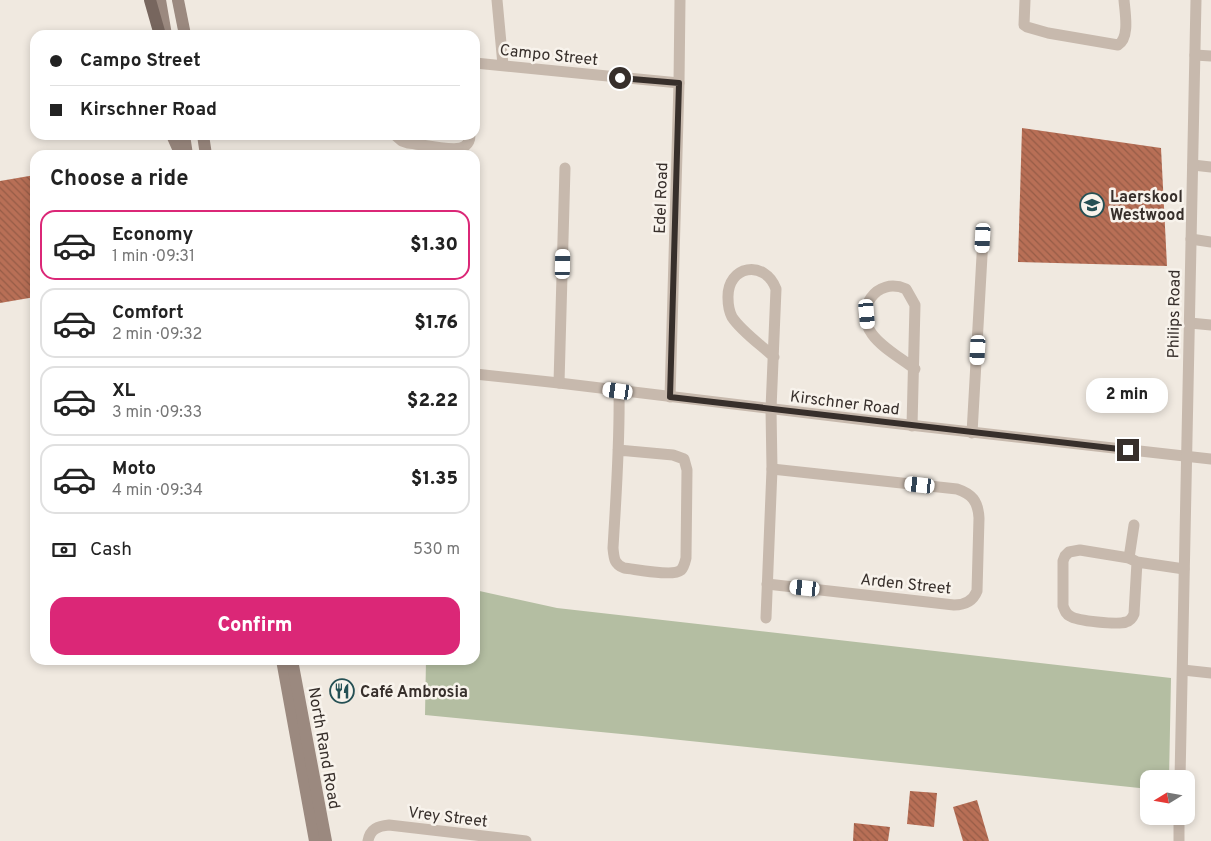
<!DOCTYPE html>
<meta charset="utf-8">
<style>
:root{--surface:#fff;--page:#f2f2f2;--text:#222;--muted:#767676;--line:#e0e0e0;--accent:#db2777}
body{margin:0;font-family:Overpass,sans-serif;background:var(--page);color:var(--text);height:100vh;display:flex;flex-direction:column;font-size:19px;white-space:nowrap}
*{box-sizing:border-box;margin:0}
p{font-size:16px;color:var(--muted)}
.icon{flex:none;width:28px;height:28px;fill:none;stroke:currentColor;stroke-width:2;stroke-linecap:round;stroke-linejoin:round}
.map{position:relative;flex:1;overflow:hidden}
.details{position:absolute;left:30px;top:150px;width:450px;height:515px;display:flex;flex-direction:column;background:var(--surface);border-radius:15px;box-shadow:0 2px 8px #0003}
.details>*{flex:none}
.banner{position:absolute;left:30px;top:30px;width:450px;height:110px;border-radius:15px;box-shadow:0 2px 8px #0003;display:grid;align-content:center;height:110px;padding:0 20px;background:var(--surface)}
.needle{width:32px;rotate:259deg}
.controls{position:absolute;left:1140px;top:770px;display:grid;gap:10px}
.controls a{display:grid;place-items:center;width:55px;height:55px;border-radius:10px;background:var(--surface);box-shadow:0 2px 8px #0003;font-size:25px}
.end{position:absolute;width:22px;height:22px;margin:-11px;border:6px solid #372f2b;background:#fff;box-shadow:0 0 0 2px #fff}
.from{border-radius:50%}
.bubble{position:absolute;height:35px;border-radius:15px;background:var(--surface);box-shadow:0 2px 8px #0003;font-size:16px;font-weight:800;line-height:35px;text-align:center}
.car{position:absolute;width:15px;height:30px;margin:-15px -8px;border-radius:6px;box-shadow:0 0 4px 1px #0007;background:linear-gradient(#fff 24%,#345 0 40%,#fff 0 76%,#345 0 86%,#fff 0)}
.banner b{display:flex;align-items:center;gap:18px;height:48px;font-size:19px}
.banner b+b{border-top:1px solid var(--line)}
.banner i{width:12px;height:12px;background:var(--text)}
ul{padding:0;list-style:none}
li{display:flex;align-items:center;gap:15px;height:70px;margin:0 10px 8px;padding:0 10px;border:2px solid var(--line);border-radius:15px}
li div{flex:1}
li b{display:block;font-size:19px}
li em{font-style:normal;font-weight:800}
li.selected{border-color:var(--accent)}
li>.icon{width:45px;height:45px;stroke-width:1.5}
h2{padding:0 20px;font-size:22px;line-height:60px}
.pay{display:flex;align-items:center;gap:12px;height:55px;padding:0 20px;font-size:19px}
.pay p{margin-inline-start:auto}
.button{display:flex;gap:10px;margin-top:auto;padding:10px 20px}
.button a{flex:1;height:58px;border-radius:15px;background:var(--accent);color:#fff;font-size:20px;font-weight:800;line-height:58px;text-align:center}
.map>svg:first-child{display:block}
.green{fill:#b4bea2}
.building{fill:url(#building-back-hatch)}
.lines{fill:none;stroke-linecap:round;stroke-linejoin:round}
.minor{stroke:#c7b9ad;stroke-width:11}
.secondary{stroke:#9b897f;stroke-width:12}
.primary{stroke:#77665e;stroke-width:12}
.route{stroke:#372f2b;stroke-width:6}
.labels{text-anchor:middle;stroke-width:5;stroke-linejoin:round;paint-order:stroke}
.street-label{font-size:16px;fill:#372f2b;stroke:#f8f3ec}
.poi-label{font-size:16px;font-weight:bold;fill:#372f2b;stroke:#f8f3ec;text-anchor:start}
</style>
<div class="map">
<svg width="1211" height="841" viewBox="0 0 1211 841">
<defs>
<pattern id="building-back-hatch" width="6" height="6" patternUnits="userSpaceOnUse" patternTransform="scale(1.25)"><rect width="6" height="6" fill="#b86f56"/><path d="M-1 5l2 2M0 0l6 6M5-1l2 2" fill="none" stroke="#965c47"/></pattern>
</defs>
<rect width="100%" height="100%" fill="#f0e9e0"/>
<polygon class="green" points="475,590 557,608 1171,678 1169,779 1149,779 1149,789 642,736 425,715 426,660 475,660"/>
<g class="building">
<polygon points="1022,128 1161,148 1167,266 1018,262"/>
<polygon points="35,175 35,297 0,303 0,181"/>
<polygon points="910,791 937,793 934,827 907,824"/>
<polygon points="977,800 989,841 963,841 953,807"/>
<polygon points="854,823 890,827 888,841 853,841"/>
</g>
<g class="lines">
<g class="minor">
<polyline points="497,0 503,65"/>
<path d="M1025 0 1024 25 1027 27 1048 33 1118 45C1130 38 1125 13 1124 0"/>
<polyline points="1195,55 1211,56"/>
<polyline points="475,63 679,83"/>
<path d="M395 135 402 141 408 143C420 144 457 153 465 146 469 143 470 139 470 135"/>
<polyline points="1193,165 1211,167"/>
<polyline points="1191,239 1211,242"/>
<polyline points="1190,323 1211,325"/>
<polyline points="475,374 559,383 874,421 1211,459"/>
<polyline points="559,383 565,168"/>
<polyline points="670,397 679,83 680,0"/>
<path d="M912 426 915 305 906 289C876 276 854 310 872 334 882 348 901 358 915 369"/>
<polyline points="972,433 983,238"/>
<path d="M618 450 673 455 684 459 687 470 686 558C685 562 684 567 681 570 673 577 635 569 624 568 614 564 614 558 613 548 616 496 620 443 619 391"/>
<polyline points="1129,558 1134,525"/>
<path d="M1137 562 1134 614C1132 619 1130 621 1126 622 1118 625 1077 621 1070 616 1066 614 1065 611 1063 606V561L1065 556 1069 552 1080 550 1129 558 1137 562 1184 569"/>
<path d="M767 584 954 605C965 605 973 601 977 591L979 518C978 501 972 494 957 489L772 469"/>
<path d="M766 618 772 469 771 409 776 289C765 259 727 265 728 298 728 305 729 311 732 317 741 331 761 345 774 357"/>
<polyline points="1183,670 1211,673"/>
<polyline points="1180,779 1196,0"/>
<path d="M368 841C370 829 378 826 389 825L526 841"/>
<polyline points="1179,841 1179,816"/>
</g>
<g class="secondary">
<polyline points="160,0 166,35"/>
<polyline points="178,0 185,35"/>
<polyline points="172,135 181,155"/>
<polyline points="184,135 187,155"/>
<polyline points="203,135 206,155"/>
<polyline points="282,660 315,841"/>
<polyline points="292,660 326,841"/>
</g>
<polyline class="primary" points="150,0 160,35"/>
</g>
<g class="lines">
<polyline class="route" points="620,78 679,83 670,397 1128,450"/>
</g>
<defs>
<g id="school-ring" transform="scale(1.25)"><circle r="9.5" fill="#f8f3ec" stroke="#255054" stroke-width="1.5"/><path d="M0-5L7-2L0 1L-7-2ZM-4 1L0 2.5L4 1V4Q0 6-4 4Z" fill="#255054"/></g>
<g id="restaurant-ring" transform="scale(1.25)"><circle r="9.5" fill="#f8f3ec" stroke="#255054" stroke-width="1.5"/><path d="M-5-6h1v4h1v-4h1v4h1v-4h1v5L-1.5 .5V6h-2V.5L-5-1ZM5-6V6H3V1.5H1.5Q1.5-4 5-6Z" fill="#255054"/></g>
</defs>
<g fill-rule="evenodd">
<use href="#school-ring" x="1092" y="205"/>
<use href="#restaurant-ring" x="342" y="691"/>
</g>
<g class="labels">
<g class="street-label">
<text transform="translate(549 54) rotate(6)" y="6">Campo Street</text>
<text transform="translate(660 198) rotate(-88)" y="6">Edel Road</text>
<text transform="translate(1173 314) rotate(-89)" y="6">Philips Road</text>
<text transform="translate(845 402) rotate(7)" y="6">Kirschner Road</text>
<text transform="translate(906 583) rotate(6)" y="6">Arden Street</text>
<text transform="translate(325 748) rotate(80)" y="6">North Rand Road</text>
<text transform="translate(448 816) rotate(7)" y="6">Vrey Street</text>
</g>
<g class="poi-label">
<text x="1110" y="202">Laerskool<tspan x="1110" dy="18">Westwood</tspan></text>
<text x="360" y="697">Café Ambrosia</text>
</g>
</g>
</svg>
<div class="controls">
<a><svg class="needle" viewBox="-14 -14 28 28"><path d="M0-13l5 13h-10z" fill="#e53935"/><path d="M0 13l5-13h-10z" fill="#767676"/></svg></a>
</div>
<i class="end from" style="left:620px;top:78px"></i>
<i class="end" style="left:1128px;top:450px"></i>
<div class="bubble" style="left:1086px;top:378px;width:82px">2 min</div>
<i class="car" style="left:983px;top:238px;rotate:183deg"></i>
<i class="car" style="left:563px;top:264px;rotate:1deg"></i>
<i class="car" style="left:867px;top:314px;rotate:175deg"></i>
<i class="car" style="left:978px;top:350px;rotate:183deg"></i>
<i class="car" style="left:618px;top:391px;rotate:278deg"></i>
<i class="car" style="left:920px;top:485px;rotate:276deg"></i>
<i class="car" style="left:805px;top:588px;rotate:276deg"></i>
<div class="banner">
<b><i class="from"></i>Campo Street</b>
<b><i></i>Kirschner Road</b>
</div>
<section class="details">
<h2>Choose a ride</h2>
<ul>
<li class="selected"><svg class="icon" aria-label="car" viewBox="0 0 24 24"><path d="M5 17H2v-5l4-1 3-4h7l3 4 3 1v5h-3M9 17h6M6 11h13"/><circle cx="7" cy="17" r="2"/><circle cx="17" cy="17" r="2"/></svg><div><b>Economy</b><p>1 min · 09:31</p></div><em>$1.30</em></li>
<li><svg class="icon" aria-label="car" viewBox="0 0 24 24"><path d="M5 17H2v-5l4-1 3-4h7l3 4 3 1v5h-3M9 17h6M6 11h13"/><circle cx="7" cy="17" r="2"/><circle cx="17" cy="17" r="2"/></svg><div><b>Comfort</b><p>2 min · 09:32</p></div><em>$1.76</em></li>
<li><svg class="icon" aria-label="car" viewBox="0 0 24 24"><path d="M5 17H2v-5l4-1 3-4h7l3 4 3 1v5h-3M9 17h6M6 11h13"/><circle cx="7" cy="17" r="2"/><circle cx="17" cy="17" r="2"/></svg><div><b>XL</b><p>3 min · 09:33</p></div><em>$2.22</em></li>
<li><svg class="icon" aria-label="car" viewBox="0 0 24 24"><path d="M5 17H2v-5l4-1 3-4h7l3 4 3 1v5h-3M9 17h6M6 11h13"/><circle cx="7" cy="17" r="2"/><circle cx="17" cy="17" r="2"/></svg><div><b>Moto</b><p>4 min · 09:34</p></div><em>$1.35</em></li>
</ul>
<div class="pay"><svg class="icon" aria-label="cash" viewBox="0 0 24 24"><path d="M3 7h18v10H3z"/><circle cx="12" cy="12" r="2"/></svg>Cash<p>530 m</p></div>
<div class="button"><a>Confirm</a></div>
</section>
</div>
